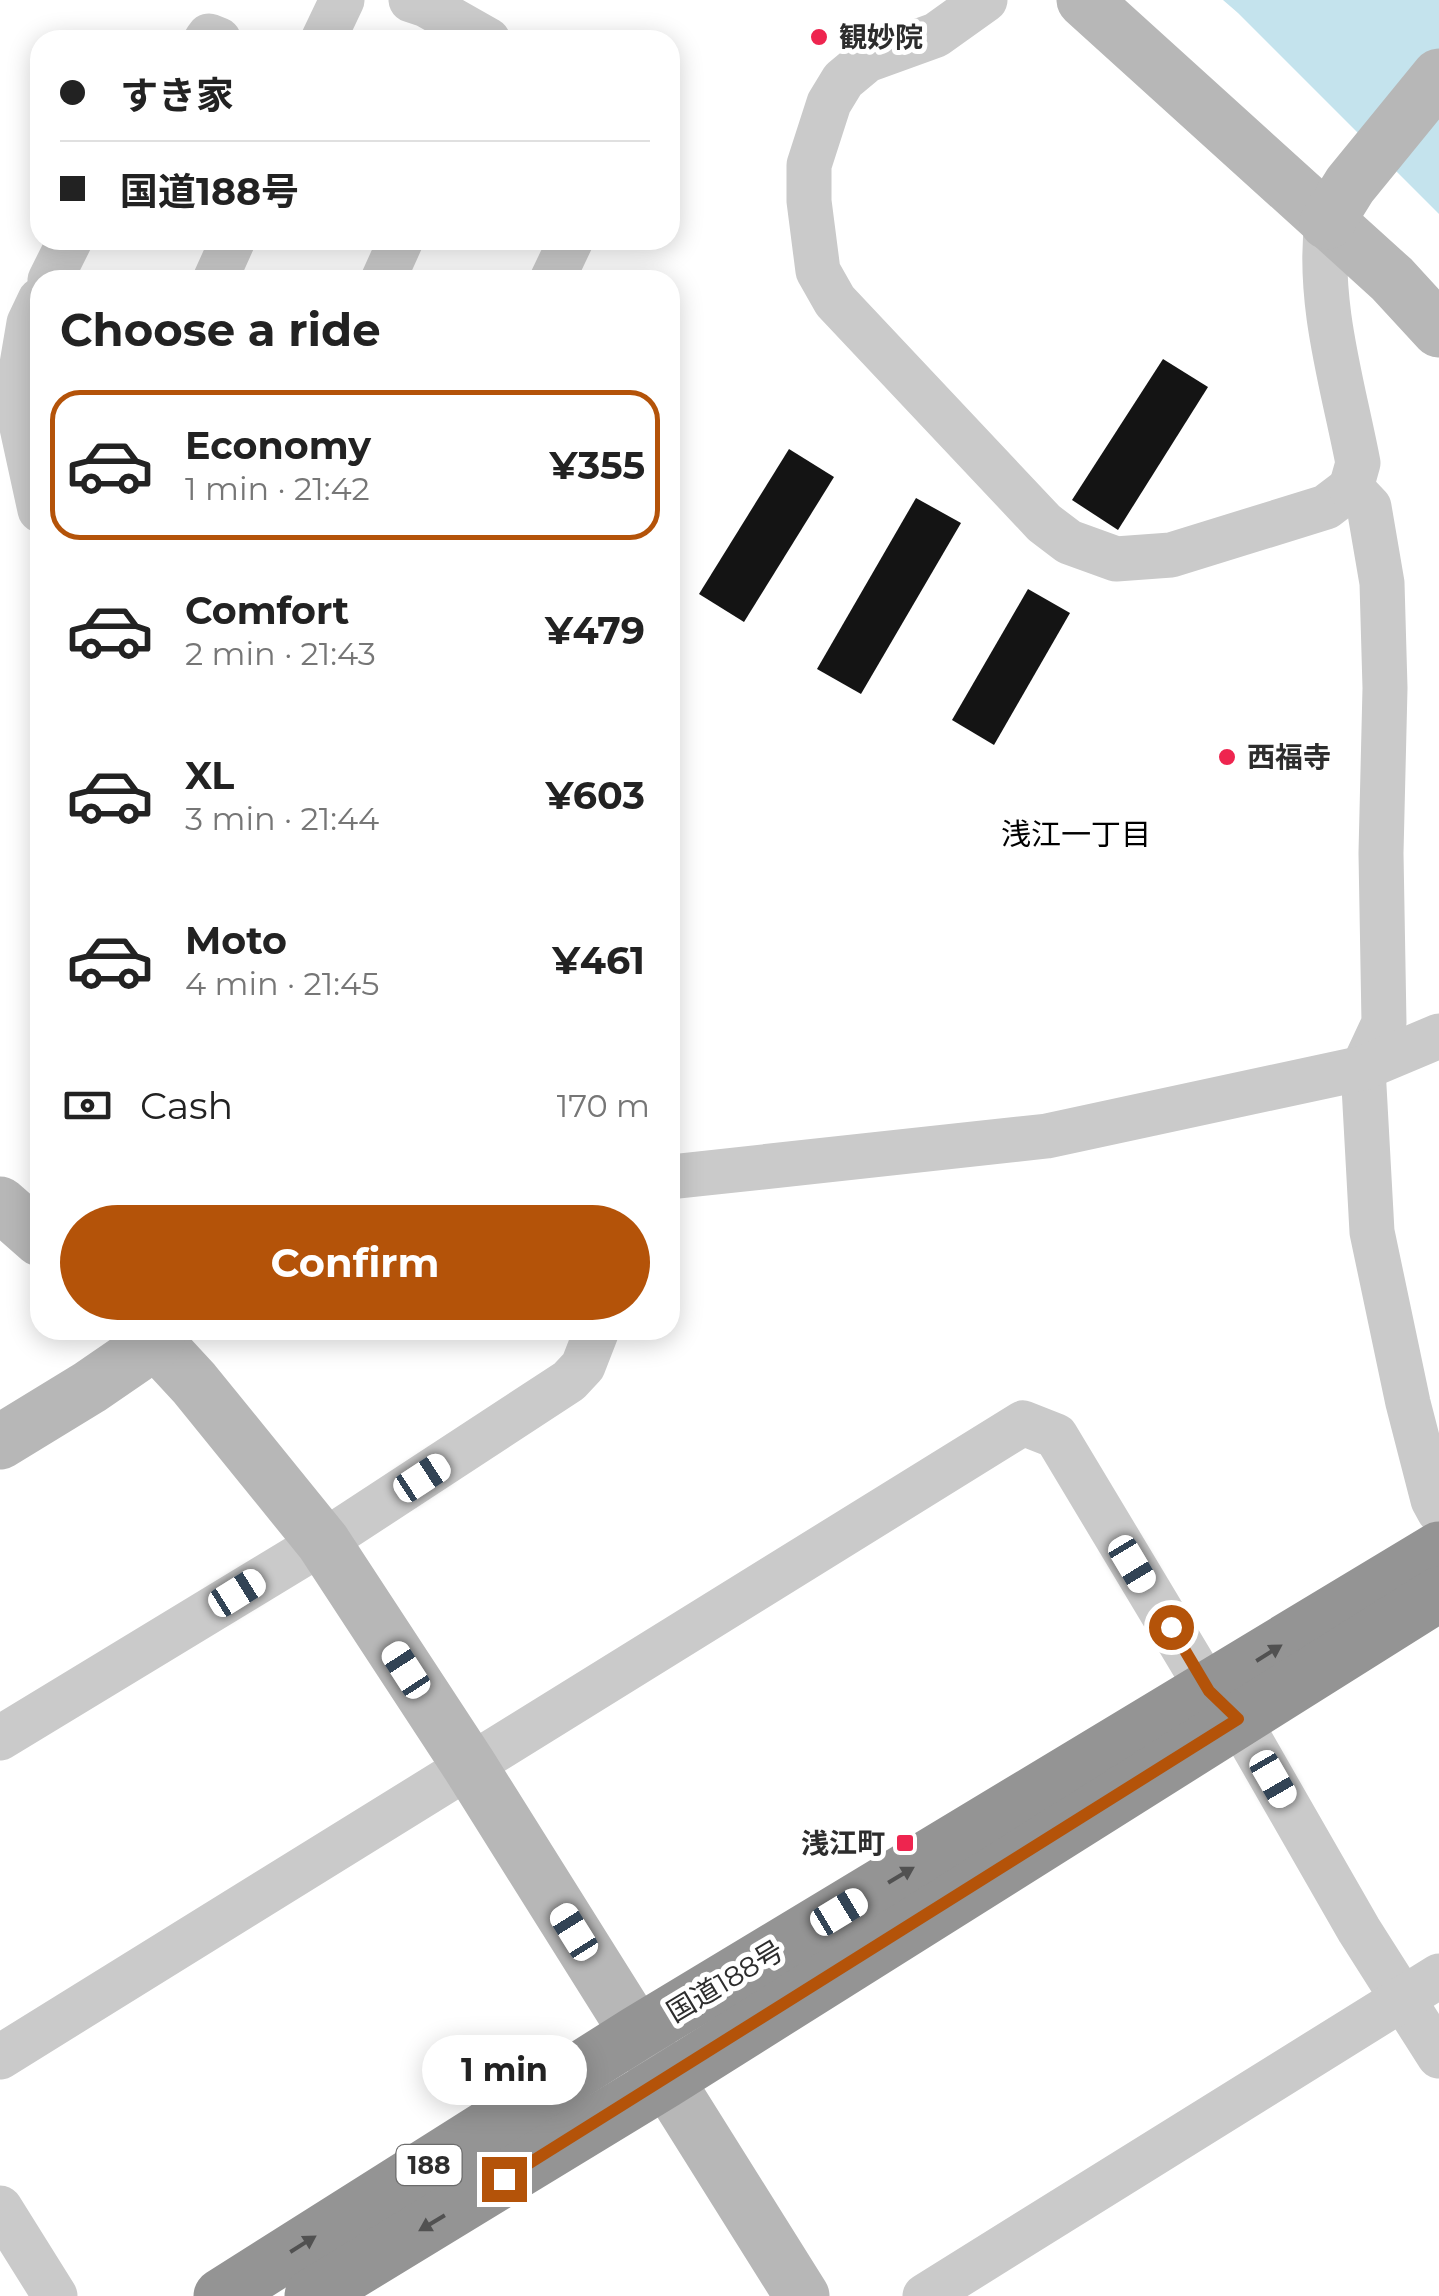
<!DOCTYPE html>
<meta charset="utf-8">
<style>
:root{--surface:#fff;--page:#f6f6f6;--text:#222;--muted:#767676;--line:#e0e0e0;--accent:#b45309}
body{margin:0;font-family:Montserrat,"Noto Sans JP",sans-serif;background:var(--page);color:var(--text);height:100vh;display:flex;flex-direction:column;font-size:38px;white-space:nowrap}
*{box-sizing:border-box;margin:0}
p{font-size:32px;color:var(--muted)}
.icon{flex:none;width:55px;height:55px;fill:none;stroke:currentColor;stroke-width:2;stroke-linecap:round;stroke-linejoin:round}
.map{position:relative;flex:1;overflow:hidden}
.drawer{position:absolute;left:30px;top:270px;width:650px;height:1070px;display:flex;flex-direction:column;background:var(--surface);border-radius:30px;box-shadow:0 5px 25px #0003}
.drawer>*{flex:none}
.banner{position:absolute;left:30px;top:30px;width:650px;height:220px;border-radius:30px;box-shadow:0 5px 25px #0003;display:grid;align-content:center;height:220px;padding:0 30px;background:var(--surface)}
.end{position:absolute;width:45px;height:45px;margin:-22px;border:12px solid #b45309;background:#fff;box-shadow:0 0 0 5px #fff}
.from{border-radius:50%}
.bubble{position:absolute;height:70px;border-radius:35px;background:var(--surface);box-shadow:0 5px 25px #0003;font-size:32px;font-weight:700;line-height:70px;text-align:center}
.car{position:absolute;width:30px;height:60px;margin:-30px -15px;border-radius:12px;box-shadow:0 0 8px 2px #0007;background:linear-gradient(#fff 24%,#345 0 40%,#fff 0 76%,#345 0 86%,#fff 0)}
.banner b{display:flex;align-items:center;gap:35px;height:95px;font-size:38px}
.banner b+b{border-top:2px solid var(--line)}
.banner i{width:25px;height:25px;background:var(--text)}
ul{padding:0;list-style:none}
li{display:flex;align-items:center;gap:30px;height:150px;margin:0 20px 15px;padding:0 10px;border:5px solid transparent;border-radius:30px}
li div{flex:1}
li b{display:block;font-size:38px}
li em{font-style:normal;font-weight:700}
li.on{border-color:var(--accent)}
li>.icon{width:90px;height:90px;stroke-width:1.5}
h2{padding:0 30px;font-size:45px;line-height:120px}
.pay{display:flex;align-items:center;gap:25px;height:110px;padding:0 30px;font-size:38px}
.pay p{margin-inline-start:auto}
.action{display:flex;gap:20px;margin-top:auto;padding:20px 30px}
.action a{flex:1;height:115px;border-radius:60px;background:var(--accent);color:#fff;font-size:40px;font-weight:700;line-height:115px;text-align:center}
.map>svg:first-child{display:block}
.water{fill:#c4e3ed}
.building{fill:#141414}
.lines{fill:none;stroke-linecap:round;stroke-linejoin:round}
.street{stroke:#cacaca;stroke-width:45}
.secondary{stroke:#b7b7b7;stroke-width:55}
.highway{stroke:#949494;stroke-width:55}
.oneway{fill:#515151}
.route{stroke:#b45309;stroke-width:12}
.poi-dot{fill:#ee254f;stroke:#fff;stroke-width:4}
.labels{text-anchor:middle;stroke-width:10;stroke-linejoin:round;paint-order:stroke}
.shield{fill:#fff;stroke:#6c6c6c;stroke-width:2.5}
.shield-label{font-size:25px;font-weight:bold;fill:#2d2d2d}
.poi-label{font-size:28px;font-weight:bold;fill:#2d2d2d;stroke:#fff;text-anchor:start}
.street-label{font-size:28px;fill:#2d2d2d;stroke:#fff}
.neighbourhood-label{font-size:30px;fill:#000;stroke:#fff}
</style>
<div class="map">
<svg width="1439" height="2296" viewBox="0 0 1439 2296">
<rect width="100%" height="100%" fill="#fff"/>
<polygon class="water" points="1223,0 1439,0 1439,214 1238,13"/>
<g class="building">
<polygon points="1163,359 1208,387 1118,530 1072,500"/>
<polygon points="789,449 834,477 744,622 699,594"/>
<polygon points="916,498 961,523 861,694 817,669"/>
<polygon points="1028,589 1070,613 994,745 952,720"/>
</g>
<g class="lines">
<g class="street">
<polyline points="411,0 426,5 488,40"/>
<polyline points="985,0 936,35 867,60 843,80 829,103 809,165 809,201 818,271 835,301 1044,523 1069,542 1116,559 1171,555 1326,507 1351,488"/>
<polyline points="206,40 209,36 219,40"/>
<polyline points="323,40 342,0"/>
<path d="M1327 222C1317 302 1343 385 1358 463L1351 488 1369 507 1382 583 1385 688 1381 853 1384 1023 1363 1068 1372 1232 1408 1403 1433 1500 1439 1511"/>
<polyline points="50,280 70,240"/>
<polyline points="215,280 233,240"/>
<polyline points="383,280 401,240"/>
<polyline points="552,280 571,240"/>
<polyline points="40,300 29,323 16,400 40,510"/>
<polyline points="670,1177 1047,1136 1363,1068 1439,1036"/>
<polyline points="0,1738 323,1542 569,1381 583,1366 597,1330"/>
<polyline points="0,2057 1023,1423 1056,1436 1209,1691 1238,1719 1359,1930 1439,2056"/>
<polyline points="0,2208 55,2296"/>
<polyline points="925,2296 1439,1976"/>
</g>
<g class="secondary">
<polyline points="1084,0 1392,279 1439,330"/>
<polyline points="1327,222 1350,185 1439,76"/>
<polyline points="0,1204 40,1239"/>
<polyline points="145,1330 194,1383 323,1542 469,1765 802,2296"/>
<polyline points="0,1442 90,1387 157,1341"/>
</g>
<g class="highway">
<polyline points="221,2296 637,2033 1439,1549"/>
<polyline points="312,2296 665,2081 1439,1594"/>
</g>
</g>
<defs><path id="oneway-solid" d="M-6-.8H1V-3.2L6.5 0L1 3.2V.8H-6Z" transform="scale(2.5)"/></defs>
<g class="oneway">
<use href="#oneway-solid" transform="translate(1269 1653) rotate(-32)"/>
<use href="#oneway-solid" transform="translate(901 1875) rotate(-31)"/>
<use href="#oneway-solid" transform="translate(432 2223) rotate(149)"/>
<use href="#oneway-solid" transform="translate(303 2244) rotate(-32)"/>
</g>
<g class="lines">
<polyline class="route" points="504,2179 1238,1719 1209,1691 1171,1627"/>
</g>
<g class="poi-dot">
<circle cx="819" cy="37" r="10"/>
<circle cx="1227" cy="757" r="10"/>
<rect x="895" y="1833" width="20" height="20" rx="5"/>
</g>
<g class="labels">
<rect class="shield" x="396.5" y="2145" width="65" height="40" rx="8"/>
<g class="shield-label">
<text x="429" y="2174">188</text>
</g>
<g class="poi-label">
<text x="839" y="47">観妙院</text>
<text x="1247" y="767">西福寺</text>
<text x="885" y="1853" text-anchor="end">浅江町</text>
</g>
<g class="street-label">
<text transform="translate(725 1981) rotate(-31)" y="10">国道188号</text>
</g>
<g class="neighbourhood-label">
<text x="1076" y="845">浅江一丁目</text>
</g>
</g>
</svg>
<i class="end from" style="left:1171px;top:1627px"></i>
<i class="end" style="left:504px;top:2179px"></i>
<div class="bubble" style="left:422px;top:2035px;width:165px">1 min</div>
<i class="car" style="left:422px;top:1478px;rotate:57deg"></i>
<i class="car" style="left:1132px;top:1564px;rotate:149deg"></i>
<i class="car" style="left:237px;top:1593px;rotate:58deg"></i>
<i class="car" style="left:406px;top:1670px;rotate:327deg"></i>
<i class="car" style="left:1273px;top:1779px;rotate:150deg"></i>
<i class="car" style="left:839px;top:1912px;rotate:59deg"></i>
<i class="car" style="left:574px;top:1932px;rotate:328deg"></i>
<div class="banner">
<b><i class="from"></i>すき家</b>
<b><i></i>国道188号</b>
</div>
<section class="drawer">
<h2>Choose a ride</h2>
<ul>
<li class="on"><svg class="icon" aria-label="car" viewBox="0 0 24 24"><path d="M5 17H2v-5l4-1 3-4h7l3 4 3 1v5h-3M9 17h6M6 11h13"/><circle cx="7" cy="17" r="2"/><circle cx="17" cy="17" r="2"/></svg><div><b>Economy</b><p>1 min · 21:42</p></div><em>¥355</em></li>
<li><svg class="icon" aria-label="car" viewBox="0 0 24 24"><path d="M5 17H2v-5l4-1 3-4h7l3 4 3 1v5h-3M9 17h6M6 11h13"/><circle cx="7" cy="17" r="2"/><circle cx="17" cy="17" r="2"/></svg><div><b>Comfort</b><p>2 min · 21:43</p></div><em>¥479</em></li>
<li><svg class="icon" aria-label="car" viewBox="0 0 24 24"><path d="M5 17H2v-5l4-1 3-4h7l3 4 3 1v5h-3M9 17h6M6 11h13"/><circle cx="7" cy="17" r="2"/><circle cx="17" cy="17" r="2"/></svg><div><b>XL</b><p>3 min · 21:44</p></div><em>¥603</em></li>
<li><svg class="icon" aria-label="car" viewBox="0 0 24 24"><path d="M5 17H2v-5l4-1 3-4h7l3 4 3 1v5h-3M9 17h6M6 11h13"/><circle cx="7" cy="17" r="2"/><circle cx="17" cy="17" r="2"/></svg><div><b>Moto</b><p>4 min · 21:45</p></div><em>¥461</em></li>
</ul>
<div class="pay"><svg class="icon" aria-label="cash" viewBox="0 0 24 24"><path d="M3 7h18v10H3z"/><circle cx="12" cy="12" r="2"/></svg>Cash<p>170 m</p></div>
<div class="action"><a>Confirm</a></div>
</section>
</div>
